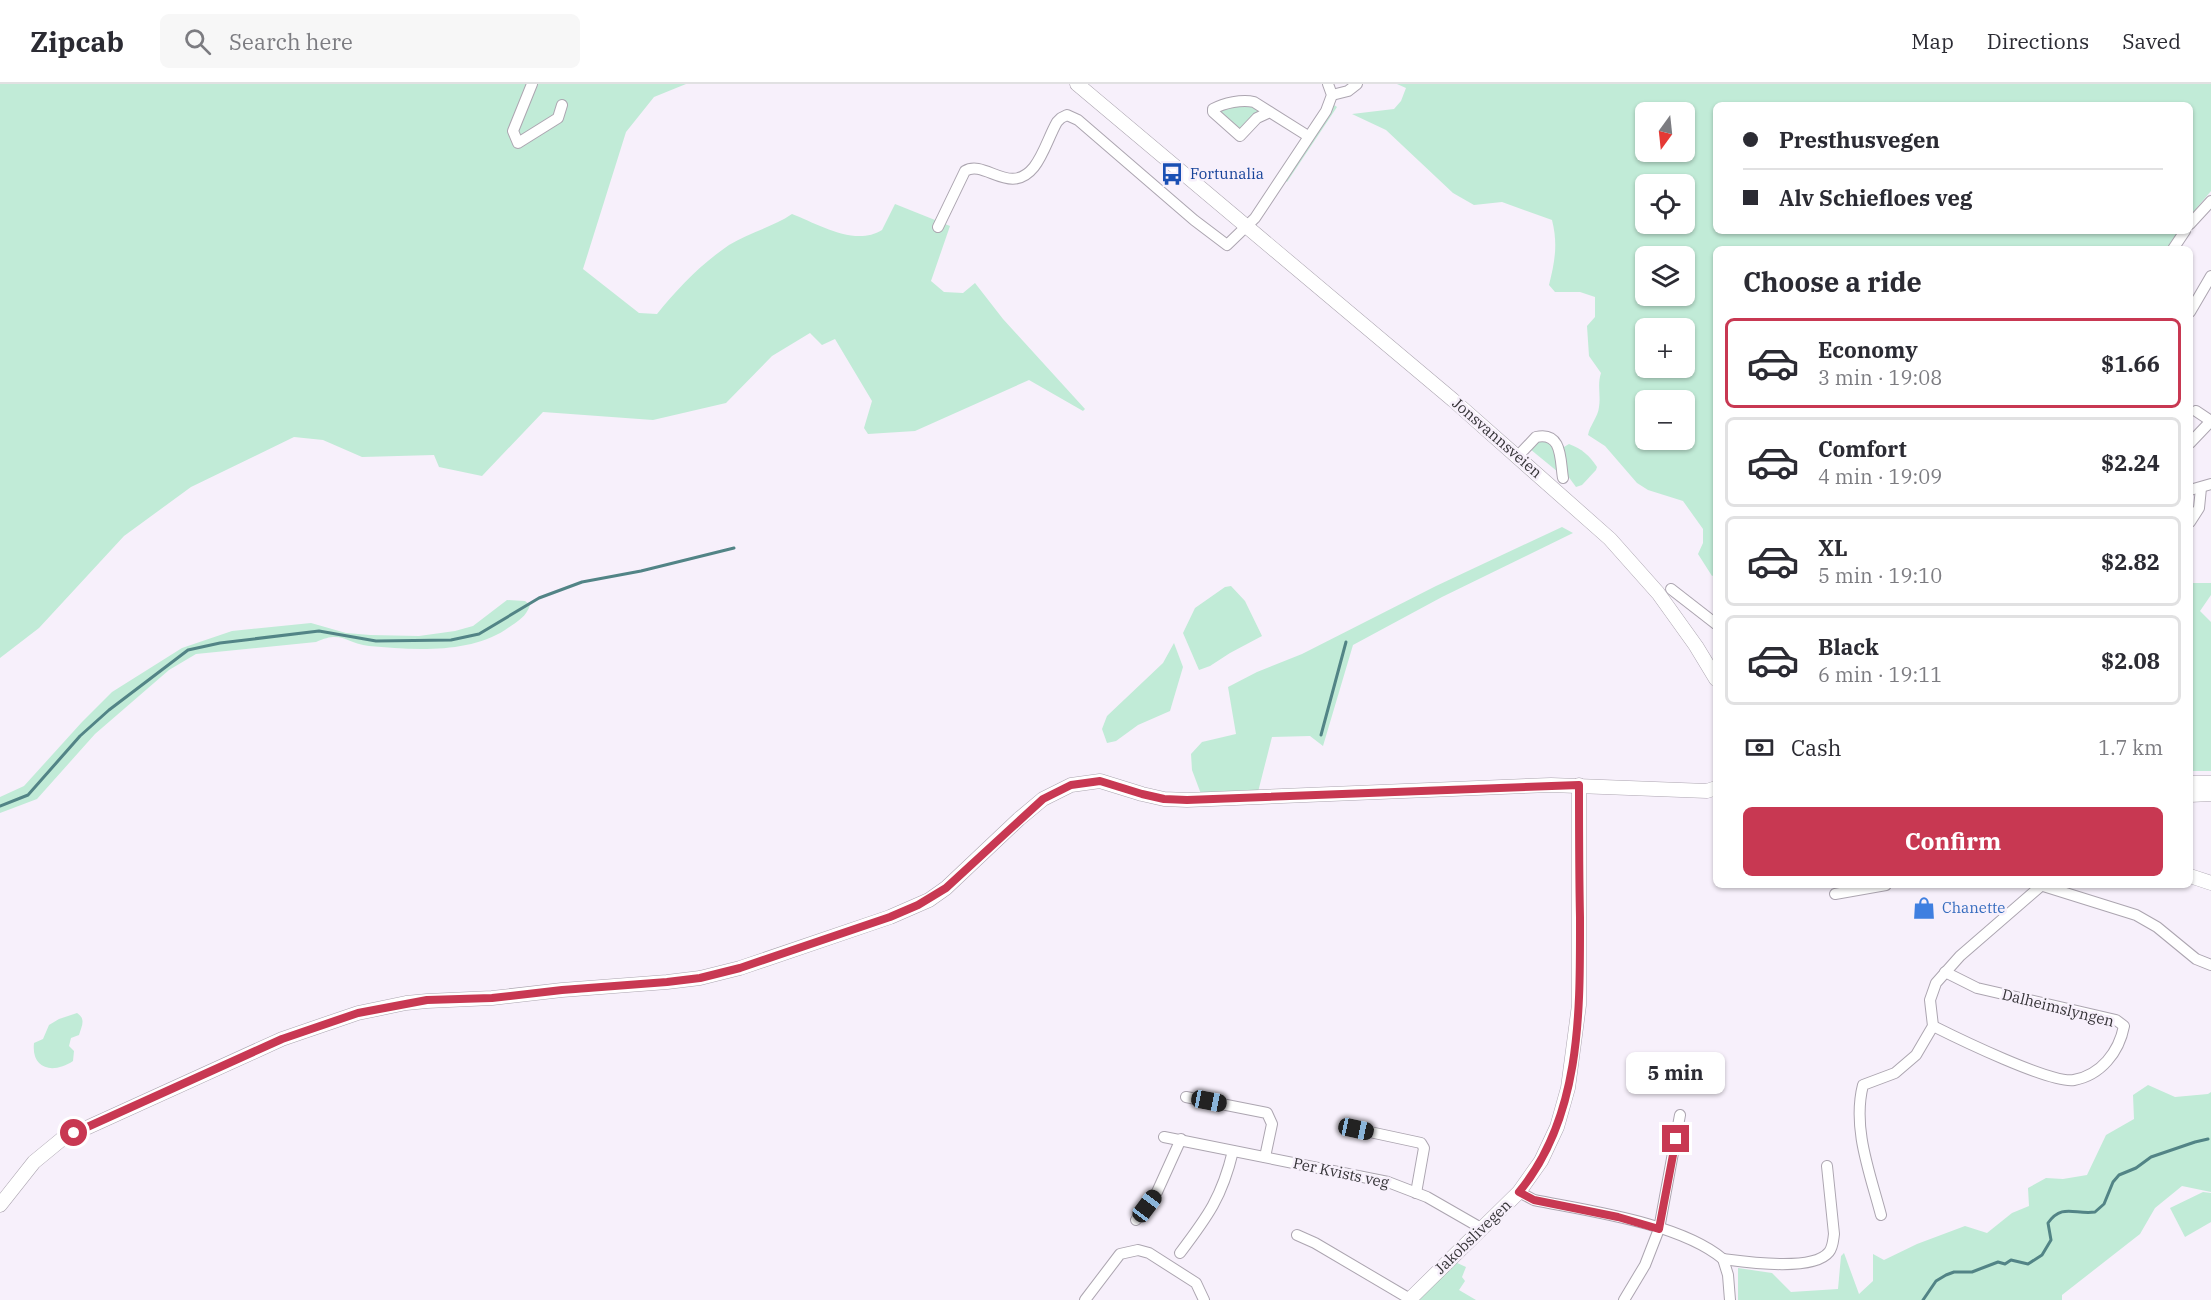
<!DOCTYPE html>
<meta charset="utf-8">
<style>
:root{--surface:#fff;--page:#f7f7f7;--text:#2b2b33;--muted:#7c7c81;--line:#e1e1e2;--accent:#c83852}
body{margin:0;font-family:"IBM Plex Serif",serif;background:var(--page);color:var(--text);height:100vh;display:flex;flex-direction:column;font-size:22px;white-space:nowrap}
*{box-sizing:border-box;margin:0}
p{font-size:20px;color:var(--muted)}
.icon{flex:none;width:33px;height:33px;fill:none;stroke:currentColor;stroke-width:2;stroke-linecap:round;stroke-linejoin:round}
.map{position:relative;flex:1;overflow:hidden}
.side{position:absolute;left:1713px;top:162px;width:480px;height:642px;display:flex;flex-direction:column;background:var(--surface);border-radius:9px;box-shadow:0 2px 4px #0004}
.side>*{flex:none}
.banner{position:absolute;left:1713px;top:18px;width:480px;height:132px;border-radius:9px;box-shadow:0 2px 4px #0004;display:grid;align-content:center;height:132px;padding:0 30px;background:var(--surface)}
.needle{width:39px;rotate:195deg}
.buttons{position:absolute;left:1635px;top:18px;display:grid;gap:12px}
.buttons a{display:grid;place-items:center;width:60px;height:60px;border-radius:9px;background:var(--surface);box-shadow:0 2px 4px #0004;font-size:30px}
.end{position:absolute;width:27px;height:27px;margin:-14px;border:8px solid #c83852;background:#fff;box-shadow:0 0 0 3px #fff}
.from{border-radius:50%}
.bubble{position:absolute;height:42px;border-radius:9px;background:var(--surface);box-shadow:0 2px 4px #0004;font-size:20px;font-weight:700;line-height:42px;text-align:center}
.car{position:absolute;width:18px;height:36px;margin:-18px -9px;border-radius:8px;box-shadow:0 0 4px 2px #0007;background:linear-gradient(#222 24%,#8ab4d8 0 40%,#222 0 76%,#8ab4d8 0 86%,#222 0)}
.banner b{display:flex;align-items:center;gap:21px;height:57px;font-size:22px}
.banner b+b{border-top:2px solid var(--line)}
.banner i{width:15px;height:15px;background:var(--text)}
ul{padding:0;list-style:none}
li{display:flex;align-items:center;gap:18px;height:90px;margin:0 12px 9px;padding:0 18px;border:3px solid var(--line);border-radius:9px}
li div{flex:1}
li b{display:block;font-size:22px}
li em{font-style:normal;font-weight:700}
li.on{border-color:var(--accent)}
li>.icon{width:54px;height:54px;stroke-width:1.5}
h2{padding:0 30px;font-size:27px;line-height:72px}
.pay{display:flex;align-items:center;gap:15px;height:66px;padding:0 30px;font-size:22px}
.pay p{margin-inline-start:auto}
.action{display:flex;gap:12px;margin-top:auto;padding:12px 30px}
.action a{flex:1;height:69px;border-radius:9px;background:var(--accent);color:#fff;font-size:24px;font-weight:700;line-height:69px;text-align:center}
header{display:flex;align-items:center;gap:36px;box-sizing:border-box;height:84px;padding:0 30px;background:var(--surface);border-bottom:2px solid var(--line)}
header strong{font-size:28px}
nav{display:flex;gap:33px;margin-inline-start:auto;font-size:21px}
.search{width:420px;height:54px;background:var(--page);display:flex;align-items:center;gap:15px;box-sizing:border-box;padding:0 21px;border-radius:9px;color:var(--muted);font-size:22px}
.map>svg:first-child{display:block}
.green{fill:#c1ebd7;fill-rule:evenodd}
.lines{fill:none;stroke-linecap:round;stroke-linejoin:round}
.stream{stroke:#528486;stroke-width:3}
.street-casing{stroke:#aca5b0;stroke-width:12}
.secondary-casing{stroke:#aca5b0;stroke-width:15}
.street{stroke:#fff;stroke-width:10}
.secondary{stroke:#fff;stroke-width:14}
.route{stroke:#c83852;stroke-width:8}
.labels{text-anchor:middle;stroke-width:5;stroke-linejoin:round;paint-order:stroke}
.transit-label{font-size:15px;fill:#164399;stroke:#f7f0fb;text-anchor:start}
.street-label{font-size:15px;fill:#353337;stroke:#f7f0fb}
.shop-label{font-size:15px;fill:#366cbe;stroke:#f7f0fb;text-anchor:start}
</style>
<header>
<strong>Zipcab</strong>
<div class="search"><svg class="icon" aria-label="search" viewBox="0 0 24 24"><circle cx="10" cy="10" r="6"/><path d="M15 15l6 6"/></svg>Search here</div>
<nav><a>Map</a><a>Directions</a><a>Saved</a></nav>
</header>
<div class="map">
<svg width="2211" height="1216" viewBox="0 0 2211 1216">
<rect width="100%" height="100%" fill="#f7f0fb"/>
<g class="green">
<path d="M0 0H686L654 13 626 48 583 185 639 229 657 230C678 204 701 180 729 161 748 149 773 143 792 130 818 140 855 163 882 146L895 120 950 142 931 197 944 208 963 209 975 199 1003 235 1085 325 1083 327 1029 296 915 347 868 350 864 344 872 317 835 255 822 261 810 249 772 272 726 319 653 336 543 328 482 392 439 383 434 371 362 373 323 356 294 353 191 403 124 452 39 544 0 574Z"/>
<path d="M1397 0H2211V107L2190 132V21H1716V147H2180L2169 165H1716V490L1712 492 1698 470 1703 459V445L1683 417 1648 406 1637 399 1605 362 1588 351C1590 341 1598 333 1599 323 1601 311 1597 301 1601 289L1589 272 1587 242 1595 233V213L1580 208H1555L1549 201C1555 177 1558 160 1552 136L1502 118 1474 121 1453 109 1386 46 1352 30 1394 25 1401 17 1406 4ZM1646 28H1684V68H1646ZM1646 100H1684V140H1646ZM1646 172H1684V212H1646ZM1646 244H1684V284H1646ZM1646 316H1684V356H1646Z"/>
<polygon points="1246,21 1261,25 1241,46 1219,29 1220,25"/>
<polygon points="1334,21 1337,23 1287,98 1286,97"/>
<polygon points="1539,356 1553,359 1558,388 1530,365"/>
<path d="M1569 360C1582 365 1589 371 1597 383L1596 386 1582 401 1576 403 1565 388 1564 363Z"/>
<polygon points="1562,443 1573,449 1442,513 1353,561 1323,662 1310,652 1272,653 1258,708 1201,710 1192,686 1191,670 1202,658 1236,650 1228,603 1257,588 1302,570 1436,502"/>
<polygon points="2190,499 2211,499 2211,511 2200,527 2211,538 2211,687 2190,687"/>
<polygon points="1231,502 1245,517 1262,552 1230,569 1210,582 1199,586 1183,549 1195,524 1225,503"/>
<path d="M507 516 525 517 530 521C526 534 516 538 505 546 468 570 412 566 369 562 345 559 342 546 316 558L196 570 169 586 95 650 37 715 0 729V713L24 702 82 638 112 608 182 564 232 547 311 539 346 549 370 551 419 552 455 547 473 542Z"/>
<polygon points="1174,559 1183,583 1170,627 1138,641 1116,657 1107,659 1102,645 1107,632 1163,579"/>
<path d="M77 929C86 935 82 941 79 951L71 954 69 962 74 967 73 977C54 990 31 986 34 959L43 955 49 941 59 935Z"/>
<polygon points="2148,1001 2175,1013 2208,1010 2211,1008 2211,1108 2182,1102 2155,1124 2140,1150 2062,1211 2062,1216 1738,1216 1738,1184 1772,1189 1791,1208 1838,1205 1841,1172 1844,1169 1859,1210 1873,1197 1873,1170 1884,1176 1917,1160 1965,1142 1987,1149 2012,1129 2029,1122 2028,1104 2046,1094 2063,1095 2087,1091 2106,1051 2134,1035 2133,1011"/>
<polygon points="2203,1108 2211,1109 2211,1138 2185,1153 2170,1124"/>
<polygon points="1455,1178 1466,1183 1462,1193 1465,1197 1459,1206 1476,1216 1419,1216"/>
</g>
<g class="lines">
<g class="stream">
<polyline points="1321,651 1346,558"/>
<polyline points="0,722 28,711 80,652 109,626 188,566 220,559 319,547 376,557 451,556 479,550 539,514 582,498 641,487 734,464"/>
<path d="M1923 1216 1936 1197 1946 1191 1954 1188H1972L1998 1178 2005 1180 2011 1176 2028 1180 2042 1171 2051 1156 2048 1139C2062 1119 2075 1131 2095 1128L2104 1120 2113 1098 2119 1091 2136 1084 2151 1073 2195 1058 2208 1055"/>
</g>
<g class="street-casing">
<g id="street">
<polyline points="532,0 513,47 518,59 558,34 562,21"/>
<polyline points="1332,11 1348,7 1357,0"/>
<path d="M1270 28 1257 34 1240 52 1213 28V25C1224 19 1242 15 1254 18L1308 52"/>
<polyline points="2190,140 2211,117"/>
<path d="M938 143 965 87C985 75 1010 113 1034 83 1044 70 1049 52 1057 38L1061 34 1067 31 1078 36 1194 136 1227 161 1255 134 1326 27 1332 11 1328 0"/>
<polyline points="2173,165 2185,147"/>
<polyline points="2190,228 2211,192"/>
<polyline points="2196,327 2211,337"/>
<polyline points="2190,359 2211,337"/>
<path d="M1518 372 1536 353C1563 347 1560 377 1563 394"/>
<polyline points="2190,406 2211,400"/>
<polyline points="2190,438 2199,424 2201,404"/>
<polyline points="1671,505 1716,540"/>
<polyline points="2040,801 2136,831 2157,843 2196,875 2211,881"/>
<polyline points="1835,810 1886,801"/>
<path d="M1933 942C1957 954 2051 1000 2074 996 2101 991 2119 968 2124 942L2116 936 1977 904 1945 888"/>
<polyline points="1186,1013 1267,1029 1272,1040 1265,1073"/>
<polyline points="1356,1045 1421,1059 1424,1064 1416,1109"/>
<polyline points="1164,1053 1388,1098 1427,1113 1481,1144"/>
<path d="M1519 1108 1534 1116C1589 1127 1680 1139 1723 1175"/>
<path d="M1881 1131C1870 1089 1852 1044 1863 1001L1895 989 1916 971 1933 942 1930 916 1936 899 1960 872 2042 801"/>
<polyline points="1136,1136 1157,1108 1181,1055"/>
<polyline points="1297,1151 1315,1159 1410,1215"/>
<path d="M1180 1169C1208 1132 1222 1113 1233 1067"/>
<path d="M1723 1175C1746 1178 1813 1188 1829 1168 1833 1163 1833 1157 1834 1150L1827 1082"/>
<polyline points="1723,1175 1728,1191 1730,1216"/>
<polyline points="1085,1216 1120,1170 1138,1166 1149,1169 1196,1199 1204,1216"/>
<polyline points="1624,1216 1645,1181 1659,1145 1680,1031"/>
</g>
</g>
<g class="secondary-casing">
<g id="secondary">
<polyline points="1077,0 1453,316 1610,455 1658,509 1696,562 1716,595"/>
<polyline points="2190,699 2211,699"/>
<polyline points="2190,711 2211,710"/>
<polyline points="2190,792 2211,799"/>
<polyline points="0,1121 34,1078 62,1055 282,955 358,929 406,919 427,917 492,914 562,906 667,898 700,894 740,884 890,833 929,816 946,804 1019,735 1043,715 1071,701 1100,697 1142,710 1164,715 1187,716 1551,701 1707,707 1716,704"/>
<polyline points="1409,1216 1519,1108 1541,1077 1557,1043 1568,1004 1579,921 1579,701"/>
</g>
</g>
<use href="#street" class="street"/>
<use href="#secondary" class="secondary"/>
</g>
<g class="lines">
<path class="route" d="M74 1049 282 955 358 929 427 916 492 914 562 906 667 898 700 894 740 884 890 833 918 821 946 804 1043 715 1071 701 1100 697 1142 710 1164 715 1187 716 1579 701C1579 745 1579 789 1580 833 1580 927 1582 1032 1519 1108L1534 1116 1618 1133 1659 1145 1676 1055"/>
</g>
<defs>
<g id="bus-bare" transform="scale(1.8)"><path d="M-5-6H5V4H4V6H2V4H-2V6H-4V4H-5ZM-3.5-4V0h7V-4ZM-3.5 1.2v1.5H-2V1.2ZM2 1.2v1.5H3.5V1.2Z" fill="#1a4fb4" stroke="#f7f0fb" stroke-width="2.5" paint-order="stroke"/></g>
<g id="shop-bare" transform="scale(1.8)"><path d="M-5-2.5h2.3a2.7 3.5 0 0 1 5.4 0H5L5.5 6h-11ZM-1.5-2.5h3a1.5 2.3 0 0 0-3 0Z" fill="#3f7fe0" stroke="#f7f0fb" stroke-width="2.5" paint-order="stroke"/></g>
</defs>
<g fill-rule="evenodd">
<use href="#bus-bare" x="1172" y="90"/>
<use href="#shop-bare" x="1924" y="824"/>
</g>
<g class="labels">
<g class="transit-label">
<text x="1190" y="95">Fortunalia</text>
</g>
<g class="street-label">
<text transform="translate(1497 354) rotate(41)" y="5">Jonsvannsveien</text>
<text transform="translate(2058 924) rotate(14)" y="5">Dalheimslyngen</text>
<text transform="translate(1341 1089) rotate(12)" y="5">Per Kvists veg</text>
<text transform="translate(1473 1153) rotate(-44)" y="5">Jakobslivegen</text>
</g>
<g class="shop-label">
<text x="1942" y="829">Chanette</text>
</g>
</g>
</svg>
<div class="buttons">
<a><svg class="needle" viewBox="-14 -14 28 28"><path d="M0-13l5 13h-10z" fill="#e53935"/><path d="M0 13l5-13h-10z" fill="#7c7c81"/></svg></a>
<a><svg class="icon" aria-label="locate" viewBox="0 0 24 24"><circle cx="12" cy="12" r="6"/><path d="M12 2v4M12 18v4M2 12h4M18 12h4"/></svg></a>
<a><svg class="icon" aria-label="layers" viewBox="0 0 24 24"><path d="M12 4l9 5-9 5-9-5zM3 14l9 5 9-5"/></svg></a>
<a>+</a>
<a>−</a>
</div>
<i class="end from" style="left:74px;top:1049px"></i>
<i class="end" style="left:1676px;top:1055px"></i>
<div class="bubble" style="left:1626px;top:968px;width:99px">5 min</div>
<i class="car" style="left:1209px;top:1017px;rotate:101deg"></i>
<i class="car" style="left:1356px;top:1045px;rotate:102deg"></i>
<i class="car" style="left:1147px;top:1122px;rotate:37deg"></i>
<div class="banner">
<b><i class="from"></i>Presthusvegen</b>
<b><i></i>Alv Schiefloes veg</b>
</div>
<section class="side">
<h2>Choose a ride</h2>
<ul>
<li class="on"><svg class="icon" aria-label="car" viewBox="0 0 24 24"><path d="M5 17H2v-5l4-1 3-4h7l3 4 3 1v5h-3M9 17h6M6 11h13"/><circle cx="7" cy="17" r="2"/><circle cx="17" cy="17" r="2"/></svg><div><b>Economy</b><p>3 min · 19:08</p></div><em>$1.66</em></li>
<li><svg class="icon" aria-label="car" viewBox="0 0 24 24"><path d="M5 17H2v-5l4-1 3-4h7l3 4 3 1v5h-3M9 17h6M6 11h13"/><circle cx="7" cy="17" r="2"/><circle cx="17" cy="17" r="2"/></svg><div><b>Comfort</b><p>4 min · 19:09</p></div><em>$2.24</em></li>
<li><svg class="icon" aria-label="car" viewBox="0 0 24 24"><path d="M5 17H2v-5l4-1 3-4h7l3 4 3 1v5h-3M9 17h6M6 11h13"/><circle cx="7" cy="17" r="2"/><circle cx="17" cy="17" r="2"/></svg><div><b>XL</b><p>5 min · 19:10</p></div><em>$2.82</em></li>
<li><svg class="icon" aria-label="car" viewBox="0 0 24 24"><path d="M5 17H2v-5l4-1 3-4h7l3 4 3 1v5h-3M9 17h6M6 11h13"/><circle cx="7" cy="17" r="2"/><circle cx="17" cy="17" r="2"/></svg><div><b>Black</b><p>6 min · 19:11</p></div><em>$2.08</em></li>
</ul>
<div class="pay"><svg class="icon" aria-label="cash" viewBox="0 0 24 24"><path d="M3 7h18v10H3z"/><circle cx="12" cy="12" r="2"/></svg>Cash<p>1.7 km</p></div>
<div class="action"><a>Confirm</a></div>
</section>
</div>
